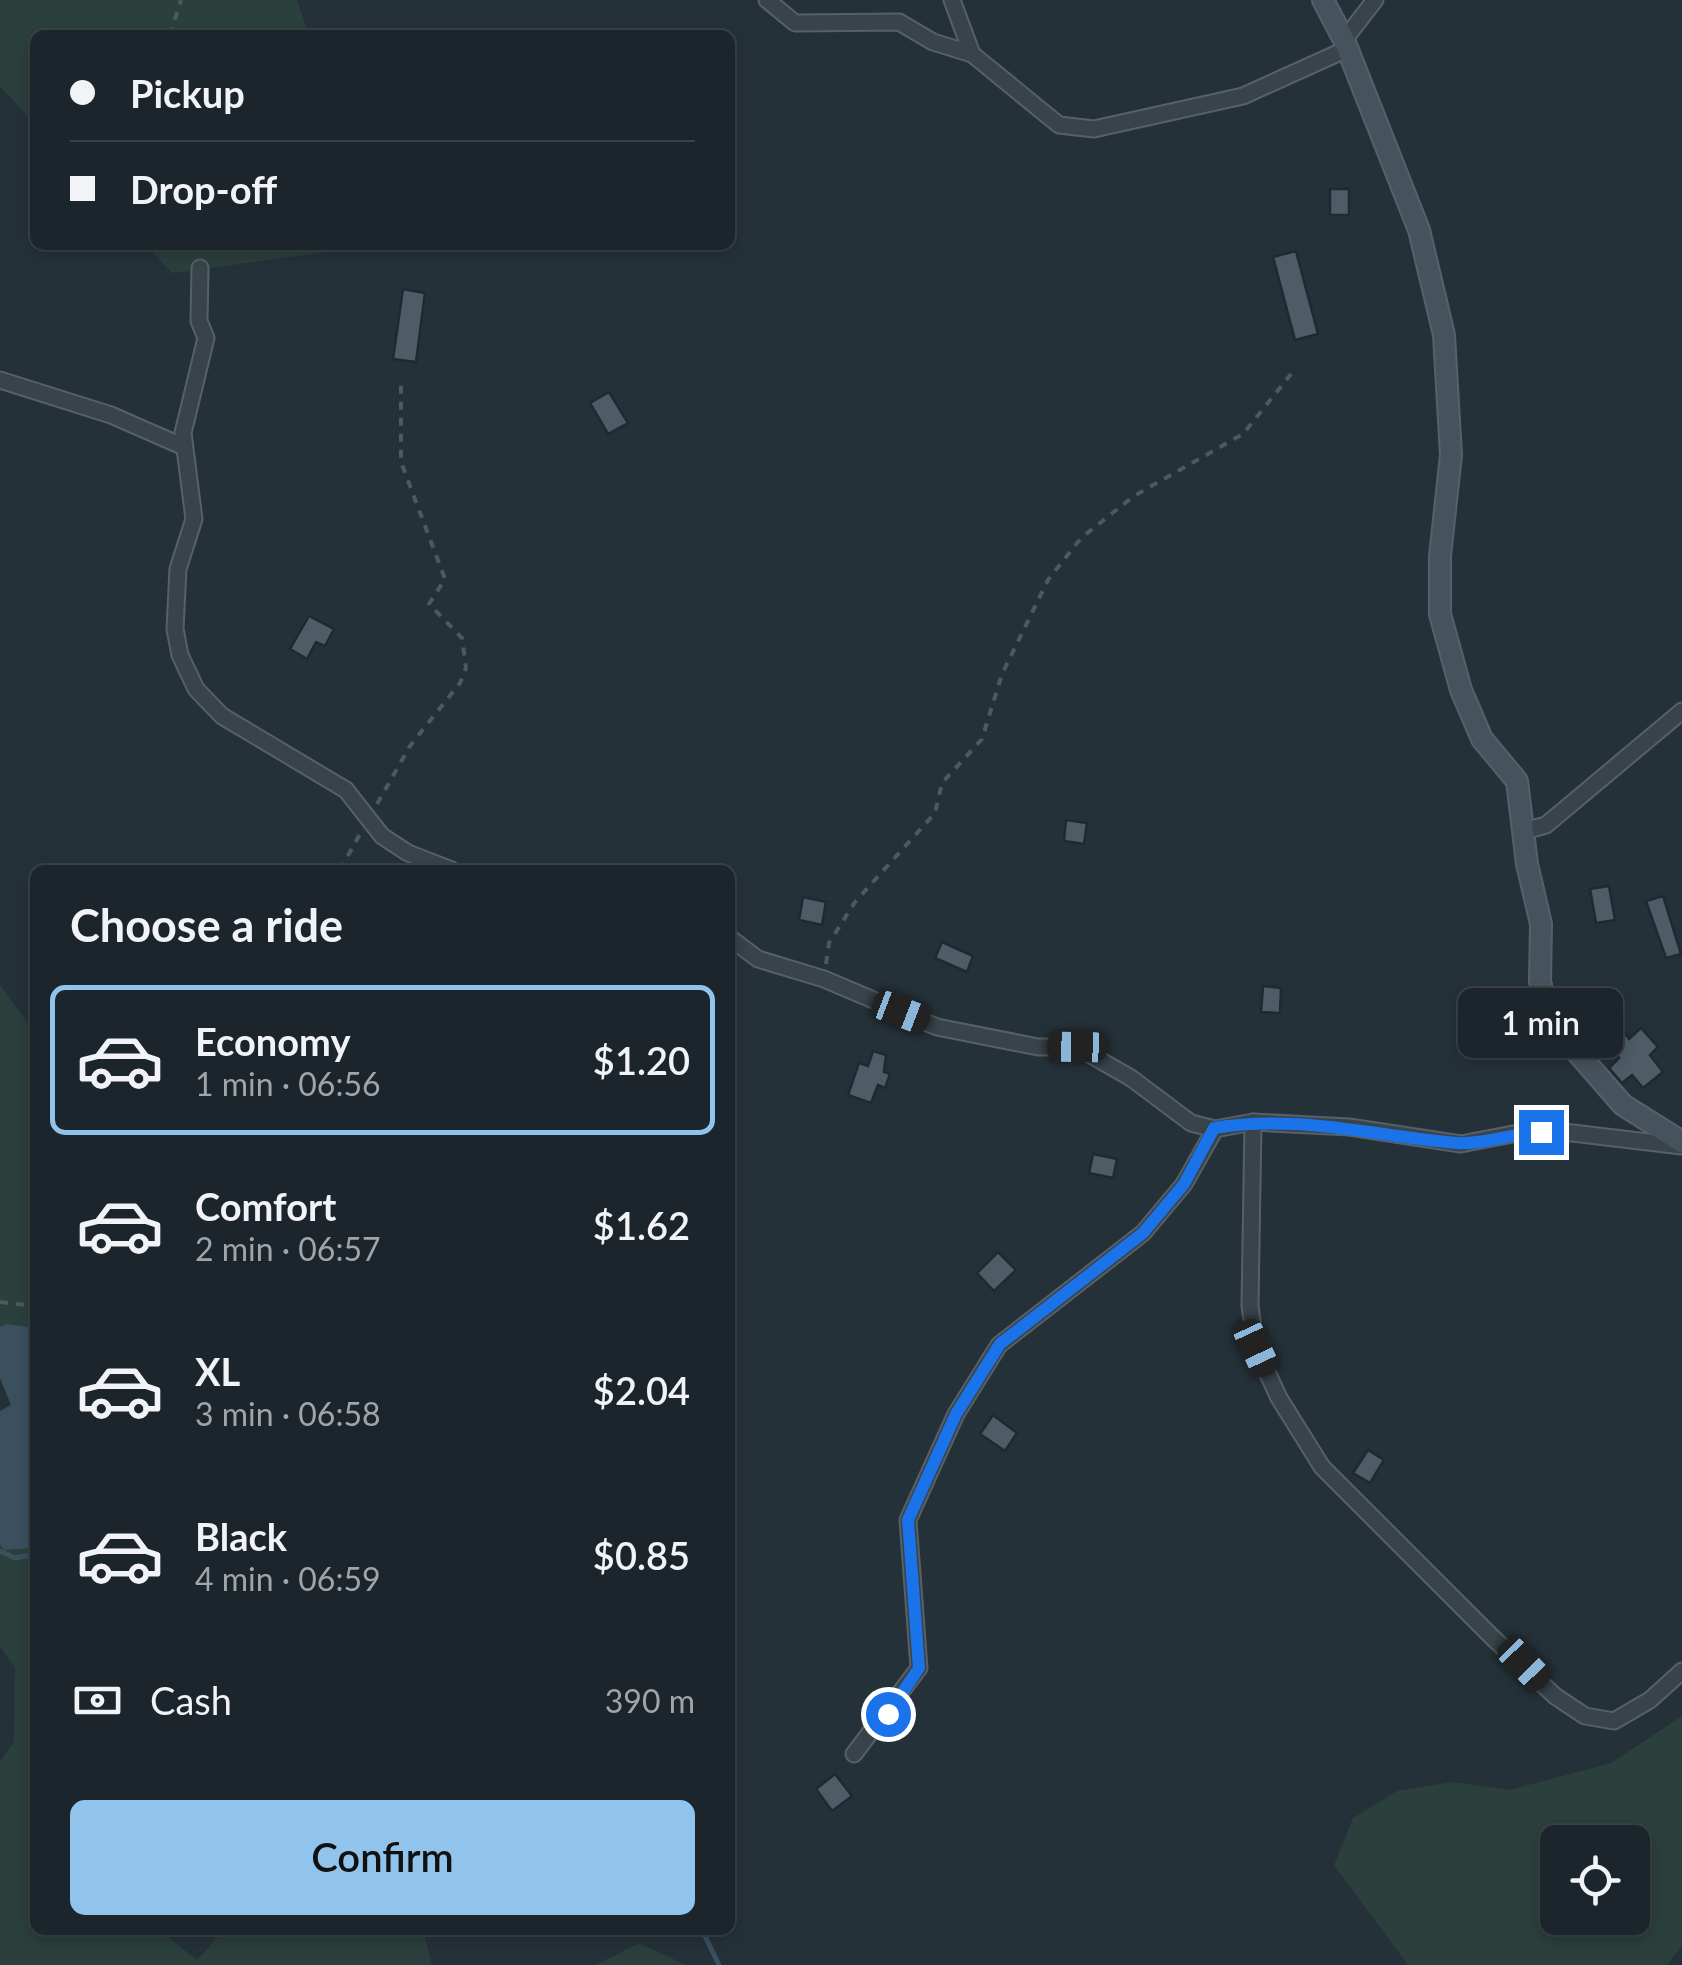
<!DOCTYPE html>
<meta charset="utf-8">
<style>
:root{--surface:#1c252b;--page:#252d33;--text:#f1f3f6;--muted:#a0a5a9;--line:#3a4247;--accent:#91c4ed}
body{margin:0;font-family:Lato,sans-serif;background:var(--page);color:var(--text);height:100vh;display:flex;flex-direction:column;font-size:38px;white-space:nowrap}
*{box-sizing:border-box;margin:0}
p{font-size:32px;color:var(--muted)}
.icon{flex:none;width:55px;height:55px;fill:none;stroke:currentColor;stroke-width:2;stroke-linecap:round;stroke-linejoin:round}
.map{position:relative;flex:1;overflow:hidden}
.side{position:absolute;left:30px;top:865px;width:705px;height:1070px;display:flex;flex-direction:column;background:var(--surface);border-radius:15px;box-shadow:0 5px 15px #0003,0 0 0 2px var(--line)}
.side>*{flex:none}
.banner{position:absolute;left:30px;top:30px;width:705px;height:220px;border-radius:15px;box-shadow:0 5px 15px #0003,0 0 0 2px var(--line);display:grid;align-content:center;height:220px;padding:0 40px;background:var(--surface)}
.fabs{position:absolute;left:1540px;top:1825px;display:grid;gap:20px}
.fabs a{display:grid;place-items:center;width:110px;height:110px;border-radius:15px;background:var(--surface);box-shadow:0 5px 15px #0003,0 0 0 2px var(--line);font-size:50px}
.end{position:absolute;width:45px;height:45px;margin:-22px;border:12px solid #1a73e8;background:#fff;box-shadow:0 0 0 5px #fff}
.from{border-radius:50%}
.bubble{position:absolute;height:70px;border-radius:15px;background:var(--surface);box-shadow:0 5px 15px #0003,0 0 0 2px var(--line);font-size:32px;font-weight:600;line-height:70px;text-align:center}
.car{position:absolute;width:30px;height:60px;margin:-30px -15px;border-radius:12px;box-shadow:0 0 8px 2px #0007;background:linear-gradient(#222 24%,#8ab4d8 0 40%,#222 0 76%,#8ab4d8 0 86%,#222 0)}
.banner b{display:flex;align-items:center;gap:35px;height:95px;font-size:38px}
.banner b+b{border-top:2px solid var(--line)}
.banner i{width:25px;height:25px;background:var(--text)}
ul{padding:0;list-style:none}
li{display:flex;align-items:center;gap:30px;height:150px;margin:0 20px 15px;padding:0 20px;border:5px solid transparent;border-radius:15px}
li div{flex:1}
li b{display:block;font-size:38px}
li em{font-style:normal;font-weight:600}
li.on{border-color:var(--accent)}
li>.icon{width:90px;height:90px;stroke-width:1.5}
h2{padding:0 40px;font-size:45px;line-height:120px}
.pay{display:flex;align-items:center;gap:25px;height:110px;padding:0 40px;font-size:38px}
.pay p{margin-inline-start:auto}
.action{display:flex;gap:20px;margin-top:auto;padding:20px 40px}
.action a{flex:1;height:115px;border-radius:15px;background:var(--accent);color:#111;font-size:40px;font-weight:600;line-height:115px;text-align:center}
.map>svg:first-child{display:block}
.green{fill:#2b3f3c;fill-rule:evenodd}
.water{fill:#3a505f}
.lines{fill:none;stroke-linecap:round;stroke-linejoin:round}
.stream{stroke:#3a505f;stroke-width:5}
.building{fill:#4e5c65;stroke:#202931;stroke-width:2.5}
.street-casing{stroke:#576068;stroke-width:19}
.secondary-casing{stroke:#576068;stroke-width:24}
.path{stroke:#495c5a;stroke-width:4;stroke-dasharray:8 8;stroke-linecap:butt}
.street{stroke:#38434a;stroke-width:15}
.secondary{stroke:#47535c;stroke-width:20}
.route{stroke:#1a73e8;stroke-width:12}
</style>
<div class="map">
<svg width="1682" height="1965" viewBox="0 0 1682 1965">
<rect width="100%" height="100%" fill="#253139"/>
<g class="green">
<polygon points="0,0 297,0 309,35 35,35 35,124 0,86"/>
<polygon points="146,245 379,245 172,273"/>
<polygon points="0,985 32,1029 35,1328 0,1327"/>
<polygon points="0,1545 4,1550 35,1548 35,1930 160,1930 197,1960 224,1930 423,1930 432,1965 0,1965 0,1762 14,1742 15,1668 0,1646"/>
<path d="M1682 1716V1945L1667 1965H1408L1334 1865 1353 1818 1397 1791 1453 1782 1510 1790 1611 1763ZM1558 1842H1632V1918H1558Z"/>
<polygon points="639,1943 686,1965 596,1965"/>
</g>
<polygon class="water" points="6,1324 35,1328 35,1548 4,1550 0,1545 0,1411 11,1405 0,1378 0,1327"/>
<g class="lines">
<g class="stream">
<polyline points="0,1551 15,1558 35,1554"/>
<polyline points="702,1930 719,1965"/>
</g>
</g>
<g class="building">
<rect x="1330" y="189" width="19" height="26"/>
<polygon points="1296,251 1318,334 1295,340 1273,257"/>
<polygon points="403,289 425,293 416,362 393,359"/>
<polygon points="609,392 628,423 608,434 590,403"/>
<polygon points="309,616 334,629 325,646 316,642 307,659 290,649"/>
<polygon points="1066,820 1087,823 1084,844 1064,841"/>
<polygon points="1609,886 1615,920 1596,923 1590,889"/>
<polygon points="1663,896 1681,954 1666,958 1646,901"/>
<polygon points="803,897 826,902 822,925 799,920"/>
<polygon points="942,942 973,956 967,972 935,958"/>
<polygon points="1263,986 1281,988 1280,1013 1261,1012"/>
<polygon points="1617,1024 1629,1039 1641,1028 1658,1047 1650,1055 1663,1072 1643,1088 1632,1075 1622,1083 1609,1068 1619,1058 1601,1036"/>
<polygon points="873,1051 886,1055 884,1072 890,1074 885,1088 878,1085 871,1103 848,1095 859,1063 868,1066"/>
<polygon points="1093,1154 1117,1159 1113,1178 1089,1173"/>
<polygon points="998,1252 1016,1270 994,1291 977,1273"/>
<polygon points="993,1415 1017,1433 1005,1451 980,1434"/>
<polygon points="1368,1450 1384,1460 1370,1483 1353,1473"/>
<polygon points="835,1774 852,1796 832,1811 816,1789"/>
</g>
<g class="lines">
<g class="street-casing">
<g id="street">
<polyline points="767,0 795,23 899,22 933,42 972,54"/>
<polyline points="952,0 972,54 1059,125 1094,129 1243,96 1347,49"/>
<polyline points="1344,40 1375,0"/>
<polyline points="200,268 199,321 206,338 183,433 194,519 178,569 175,629 180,655 196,689 222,716 346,790 382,836 408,853 452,870"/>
<polyline points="0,380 111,415 184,447"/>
<polyline points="1524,831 1546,825 1682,711"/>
<polyline points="730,938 758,959 824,979 937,1027 1038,1047 1077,1047 1131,1078 1191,1123 1215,1129 1253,1122 1349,1127 1461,1144 1518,1133 1564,1132 1682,1146"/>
<polyline points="1253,1122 1250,1306 1256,1348 1279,1398 1322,1467 1492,1637 1555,1696 1585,1716 1614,1721 1650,1700 1682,1671"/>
<polyline points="854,1754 919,1668 908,1520 956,1414 999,1345 1143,1233 1184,1184 1215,1129"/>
</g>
</g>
<g class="secondary-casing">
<polyline id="secondary" points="1323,0 1344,40 1419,230 1444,335 1451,455 1440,556 1440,614 1461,690 1482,739 1517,781 1527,864 1541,924 1540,981 1548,1019 1623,1105 1682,1142"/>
</g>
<g class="path">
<polyline points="170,35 181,0"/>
<polyline points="377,804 410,746 460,683 466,668 462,638 429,604 445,579 401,462 401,384"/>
<polyline points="340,870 360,834"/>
<polyline points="826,964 829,943 855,902 935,813 942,783 982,739 1002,674 1048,580 1081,538 1134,496 1243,434 1291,374"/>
<polyline points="0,1302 35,1306"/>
</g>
<use href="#street" class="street"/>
<use href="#secondary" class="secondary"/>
</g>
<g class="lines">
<path class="route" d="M888 1714 919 1668 908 1520 956 1414 1000 1344 1143 1233 1184 1184 1214 1128C1297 1114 1374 1136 1456 1143 1483 1145 1513 1133 1541 1132"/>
</g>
</svg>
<div class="fabs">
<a><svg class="icon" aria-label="locate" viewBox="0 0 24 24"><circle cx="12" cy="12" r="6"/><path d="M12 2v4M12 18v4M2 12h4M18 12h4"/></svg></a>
</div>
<i class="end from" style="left:888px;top:1714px"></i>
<i class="end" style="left:1541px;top:1132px"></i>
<div class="bubble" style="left:1458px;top:988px;width:165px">1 min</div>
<i class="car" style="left:901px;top:1012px;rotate:111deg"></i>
<i class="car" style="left:1077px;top:1047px;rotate:271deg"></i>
<i class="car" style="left:1256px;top:1348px;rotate:155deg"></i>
<i class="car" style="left:1524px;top:1664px;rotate:136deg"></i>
<div class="banner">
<b><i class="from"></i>Pickup</b>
<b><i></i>Drop-off</b>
</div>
<section class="side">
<h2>Choose a ride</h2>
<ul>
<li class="on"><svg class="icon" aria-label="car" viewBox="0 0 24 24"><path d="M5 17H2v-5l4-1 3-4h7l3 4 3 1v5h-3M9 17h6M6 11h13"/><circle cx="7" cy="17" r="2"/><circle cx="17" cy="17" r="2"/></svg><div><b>Economy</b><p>1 min · 06:56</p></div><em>$1.20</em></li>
<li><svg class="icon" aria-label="car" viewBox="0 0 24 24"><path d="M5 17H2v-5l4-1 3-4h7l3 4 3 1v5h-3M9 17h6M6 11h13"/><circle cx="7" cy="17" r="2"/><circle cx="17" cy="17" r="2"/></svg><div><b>Comfort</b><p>2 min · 06:57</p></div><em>$1.62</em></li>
<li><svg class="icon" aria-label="car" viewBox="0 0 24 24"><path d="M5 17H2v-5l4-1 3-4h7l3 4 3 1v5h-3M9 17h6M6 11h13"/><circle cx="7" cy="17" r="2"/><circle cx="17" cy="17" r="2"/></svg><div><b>XL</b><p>3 min · 06:58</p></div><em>$2.04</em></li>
<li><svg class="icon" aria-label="car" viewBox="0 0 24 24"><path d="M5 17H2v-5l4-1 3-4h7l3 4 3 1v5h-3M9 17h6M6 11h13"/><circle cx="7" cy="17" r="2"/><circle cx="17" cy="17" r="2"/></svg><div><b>Black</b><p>4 min · 06:59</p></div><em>$0.85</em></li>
</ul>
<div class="pay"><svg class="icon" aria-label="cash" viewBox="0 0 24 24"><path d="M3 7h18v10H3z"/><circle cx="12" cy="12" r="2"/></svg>Cash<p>390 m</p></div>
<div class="action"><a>Confirm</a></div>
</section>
</div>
